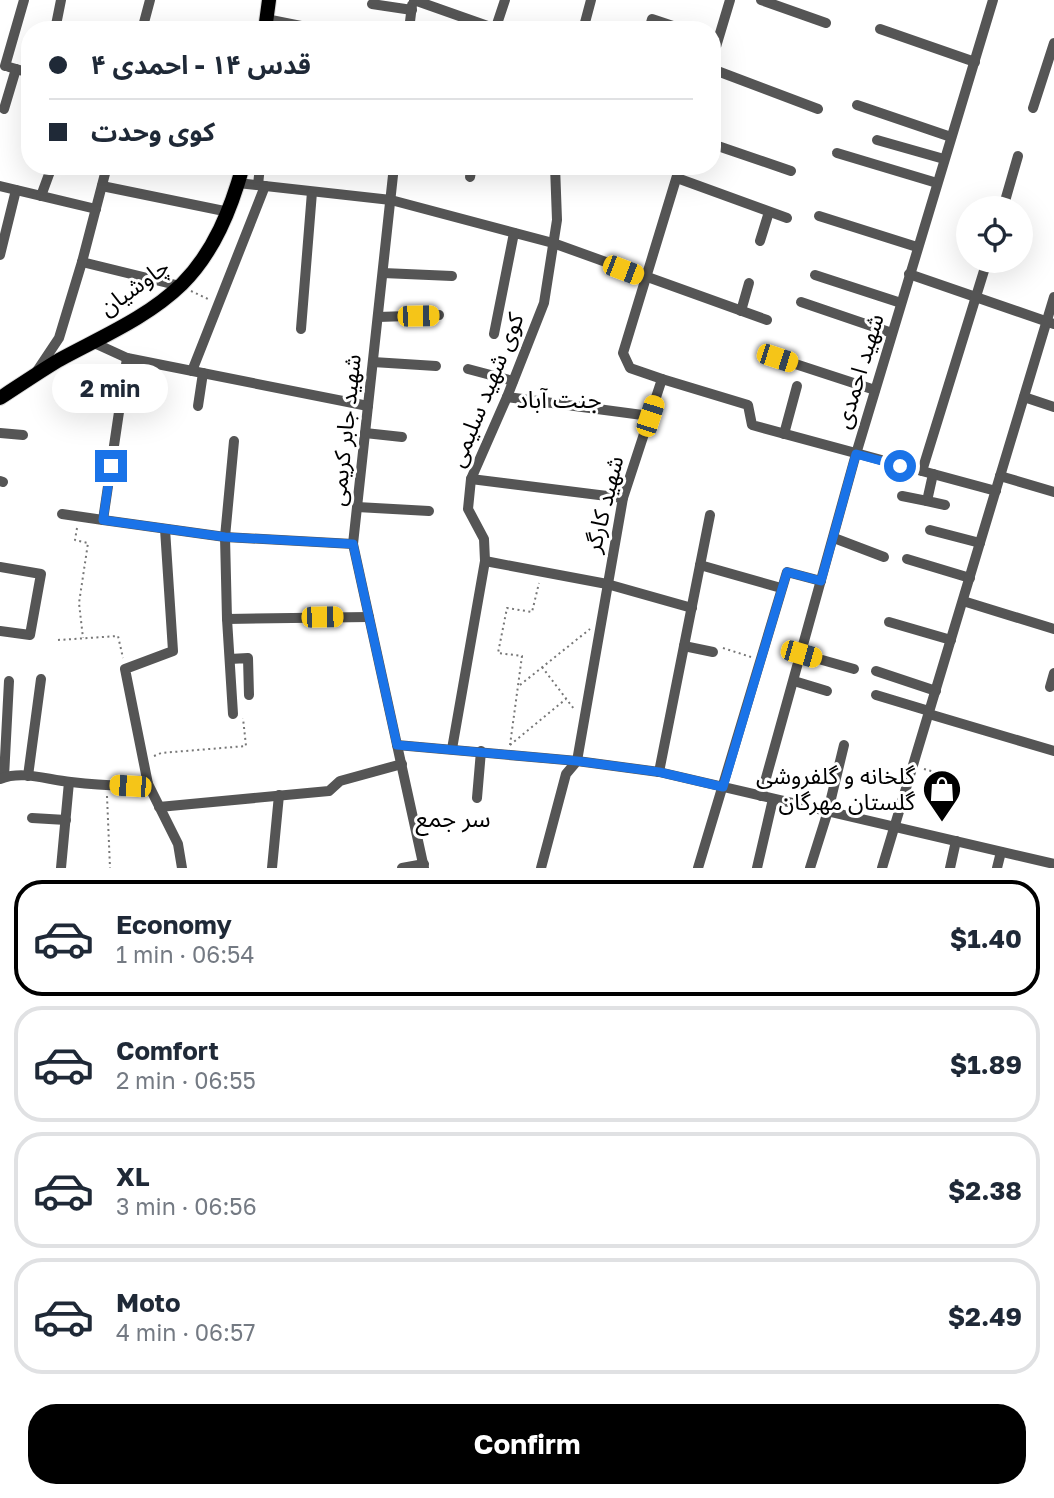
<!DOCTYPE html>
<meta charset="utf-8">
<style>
:root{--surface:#fff;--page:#f2f2f3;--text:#1f2937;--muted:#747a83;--line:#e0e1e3;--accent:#000}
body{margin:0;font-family:"Golos Text","Noto Sans Arabic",sans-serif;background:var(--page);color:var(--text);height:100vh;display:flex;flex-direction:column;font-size:26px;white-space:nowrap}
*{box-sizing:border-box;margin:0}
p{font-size:23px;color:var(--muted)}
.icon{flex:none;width:38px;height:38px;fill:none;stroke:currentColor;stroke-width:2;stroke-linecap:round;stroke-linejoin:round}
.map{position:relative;height:868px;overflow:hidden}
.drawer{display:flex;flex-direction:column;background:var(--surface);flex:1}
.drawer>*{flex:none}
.guide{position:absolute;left:21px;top:21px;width:700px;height:154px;border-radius:28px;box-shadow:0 7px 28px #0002;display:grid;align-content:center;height:154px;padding:0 28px;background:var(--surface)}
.tools{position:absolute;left:956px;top:196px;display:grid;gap:14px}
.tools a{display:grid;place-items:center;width:77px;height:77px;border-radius:50%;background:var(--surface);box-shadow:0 7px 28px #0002;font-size:35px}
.end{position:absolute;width:32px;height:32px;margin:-16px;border:9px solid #1a73e8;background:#fff;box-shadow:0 0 0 4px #fff}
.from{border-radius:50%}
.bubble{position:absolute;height:49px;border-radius:24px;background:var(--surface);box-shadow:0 7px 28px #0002;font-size:23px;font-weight:700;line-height:49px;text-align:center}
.car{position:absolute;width:21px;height:42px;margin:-21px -10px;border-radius:9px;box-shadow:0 0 5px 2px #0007;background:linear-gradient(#f5c518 24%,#345 0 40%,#f5c518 0 76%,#345 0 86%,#f5c518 0)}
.guide b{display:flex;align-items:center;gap:24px;height:66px;font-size:26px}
.guide b+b{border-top:2px solid var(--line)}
.guide i{width:18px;height:18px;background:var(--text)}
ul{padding:12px 0 0;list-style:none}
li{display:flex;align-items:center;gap:21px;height:116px;margin:0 14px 10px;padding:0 14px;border:4px solid var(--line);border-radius:28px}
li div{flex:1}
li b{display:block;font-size:26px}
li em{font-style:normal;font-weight:700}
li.active{border-color:var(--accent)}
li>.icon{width:63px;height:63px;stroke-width:1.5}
.primary-button{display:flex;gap:14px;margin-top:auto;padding:14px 28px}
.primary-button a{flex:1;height:80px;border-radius:28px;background:var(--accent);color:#fff;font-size:28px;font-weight:700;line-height:80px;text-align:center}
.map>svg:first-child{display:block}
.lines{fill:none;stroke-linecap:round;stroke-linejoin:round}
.major-casing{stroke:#dbdbdb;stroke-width:16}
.path{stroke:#777;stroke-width:2;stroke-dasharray:2 3.5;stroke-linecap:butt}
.minor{stroke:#555;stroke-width:10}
.major{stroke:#000;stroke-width:14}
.route{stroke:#1a73e8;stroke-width:9}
.labels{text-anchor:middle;stroke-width:6;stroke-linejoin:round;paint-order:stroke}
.street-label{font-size:23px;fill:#000;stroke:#fff}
.poi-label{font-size:23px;fill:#000;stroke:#fff;text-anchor:end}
.neighbourhood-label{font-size:24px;fill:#000;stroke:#fff}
</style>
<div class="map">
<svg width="1054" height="868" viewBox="0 0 1054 868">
<rect width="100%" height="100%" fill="#fff"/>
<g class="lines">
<g class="major-casing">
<g id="major">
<polyline points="265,30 269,0"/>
<path d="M0 398C20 385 39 372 59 360 101 337 147 318 182 284 214 252 231 209 243 166"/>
</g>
</g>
<g class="path">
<polyline points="191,291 208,299"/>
<polyline points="77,528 75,540 88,543 79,603 83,638"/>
<polyline points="58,640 118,636 123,658"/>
<polyline points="723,648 751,657"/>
<polyline points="542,667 574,709"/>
<polyline points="520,685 590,629"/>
<polyline points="510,745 522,656 498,653 507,608 532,612 539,583"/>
<polyline points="510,745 566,699"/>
<polyline points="154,756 161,753 246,746 243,718"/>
<polyline points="924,769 938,773"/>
<polyline points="107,796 110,868"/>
</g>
<g class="minor">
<polyline points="414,0 499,30"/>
<polyline points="761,0 826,23"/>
<polyline points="372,4 412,10"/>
<polyline points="266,19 316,29"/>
<polyline points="880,29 975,62"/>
<polyline points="55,30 61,0"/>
<polyline points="142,30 150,0"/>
<polyline points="409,30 412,5"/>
<polyline points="495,30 505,0"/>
<polyline points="583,30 591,0"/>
<polyline points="649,30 652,19 685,30"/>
<polyline points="712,60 730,0"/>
<polyline points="5,66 24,0"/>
<polyline points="9,67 30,73"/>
<polyline points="712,69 818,109"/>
<polyline points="857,105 951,137"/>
<polyline points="1033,108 1054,43"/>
<polyline points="4,109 16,69"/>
<polyline points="877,140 944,159"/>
<polyline points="712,144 791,171"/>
<polyline points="837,153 937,183"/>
<polyline points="394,166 353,544 424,868"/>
<polyline points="603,166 610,170"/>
<polyline points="470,177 472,166"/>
<polyline points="677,178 787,218"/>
<polyline points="238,183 391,200 553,243 767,320"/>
<polyline points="258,185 260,166"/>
<polyline points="0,186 96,209"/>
<polyline points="102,186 229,212"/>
<polyline points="41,196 52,166"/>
<polyline points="1003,208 1018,156"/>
<polyline points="819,216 917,247"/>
<polyline points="760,241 769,212"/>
<polyline points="0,255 16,190"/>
<polyline points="82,262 180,286"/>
<polyline points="383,273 452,276"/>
<polyline points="909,274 1054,324"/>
<polyline points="815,275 901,303"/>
<polyline points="801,302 892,333"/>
<polyline points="741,311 749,283"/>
<polyline points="378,317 439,315"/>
<polyline points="301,329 312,192"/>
<polyline points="494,334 514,233"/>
<polyline points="92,342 127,358 368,406"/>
<polyline points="127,358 103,520 225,537 353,544"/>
<polyline points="777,358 875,390"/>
<polyline points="373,362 436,366"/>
<polyline points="468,369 513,381"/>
<polyline points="37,371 59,338 82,262 107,166"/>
<polyline points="192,371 265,186"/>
<polyline points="662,379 748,405 752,425 996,491"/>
<polyline points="507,397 650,416"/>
<polyline points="1024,397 1054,407"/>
<polyline points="198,406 203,373"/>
<polyline points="0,433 23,435"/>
<polyline points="365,433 402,437"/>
<polyline points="784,434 797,386"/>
<polyline points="234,441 225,537 227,619 369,617"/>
<polyline points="922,471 987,261"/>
<polyline points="933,474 927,501 945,505"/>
<polyline points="1000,476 1054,492"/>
<polyline points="471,479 623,498"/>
<polyline points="0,481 3,482"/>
<polyline points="902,496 927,501"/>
<polyline points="357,507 429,511"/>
<polyline points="62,514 103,520"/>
<polyline points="165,529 173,651 125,669 148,784 178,844 182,868"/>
<polyline points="930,530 980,543"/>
<polyline points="834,538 884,557"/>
<polyline points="907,559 970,578"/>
<polyline points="485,561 607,584 692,608"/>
<polyline points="700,565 781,588"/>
<polyline points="0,567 41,574 30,635 0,631"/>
<polyline points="963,601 1054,629"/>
<polyline points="227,619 233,714"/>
<polyline points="889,622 951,640"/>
<polyline points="684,646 713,652"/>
<polyline points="801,654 854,669"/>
<polyline points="230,659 248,658 249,695"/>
<polyline points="876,671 936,691"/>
<polyline points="794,681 827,691"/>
<polyline points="1050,687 1054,673"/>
<polyline points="876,695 929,711"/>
<polyline points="929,714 1054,751"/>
<polyline points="397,745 577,761 659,772 1054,864"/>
<polyline points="452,749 485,561 484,539 468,509 471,479 507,397 544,303 557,220 555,166"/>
<polyline points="659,772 710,515"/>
<polyline points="28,776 41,679"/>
<polyline points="4,777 9,681"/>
<path d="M0 779C23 770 47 780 71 782 96 785 123 787 148 784"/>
<polyline points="761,796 856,454 993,0"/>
<polyline points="477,798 481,751"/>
<polyline points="159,807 329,791 340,781 402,764"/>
<polyline points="32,818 66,820"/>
<polyline points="61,868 69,782"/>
<polyline points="272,868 279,795"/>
<polyline points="402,868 424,864"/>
<polyline points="541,868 566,774 577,761 623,498 662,379 630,368 623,353 680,166"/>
<polyline points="698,868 787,572 821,581"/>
<polyline points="757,868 773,799"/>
<polyline points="810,868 828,811 844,745"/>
<polyline points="882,868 1054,297"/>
<polyline points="950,868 956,841"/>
<polyline points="997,868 1001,852"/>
</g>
<use href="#major" class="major"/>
</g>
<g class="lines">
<polyline class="route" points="111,466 103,520 225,537 353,544 397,745 577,761 659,772 723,787 787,572 821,581 856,454 900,466"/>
</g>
<defs>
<g id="shop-pin" transform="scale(2.0125)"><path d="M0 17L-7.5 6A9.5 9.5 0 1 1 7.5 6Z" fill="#000" stroke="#fff"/><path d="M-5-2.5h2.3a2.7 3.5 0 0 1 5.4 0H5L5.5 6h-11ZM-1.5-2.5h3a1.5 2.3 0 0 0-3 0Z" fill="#fff"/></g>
</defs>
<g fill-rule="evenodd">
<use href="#shop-pin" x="942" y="789"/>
</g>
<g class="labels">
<g class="street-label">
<text transform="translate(134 287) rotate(-36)" y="8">چاوشیان</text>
<text transform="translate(859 371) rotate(-73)" y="8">شهید احمدی</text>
<text transform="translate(486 390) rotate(-68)" y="8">کوی شهید سلیمی</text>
<text transform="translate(345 430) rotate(-84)" y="8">شهید جابر کریمی</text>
<text transform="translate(604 504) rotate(-76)" y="8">شهید کارگر</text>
</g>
<g class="poi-label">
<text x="915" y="784">گلخانه و گلفروشی<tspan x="915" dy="26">گلستان مهرگان</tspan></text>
</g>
<g class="neighbourhood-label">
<text x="559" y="408">جنت آباد</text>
<text x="453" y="827">سر جمع</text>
</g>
</g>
</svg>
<div class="tools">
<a><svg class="icon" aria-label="locate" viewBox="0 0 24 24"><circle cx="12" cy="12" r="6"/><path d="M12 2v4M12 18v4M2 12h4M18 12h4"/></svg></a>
</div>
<i class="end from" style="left:900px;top:466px"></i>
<i class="end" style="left:111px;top:466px"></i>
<div class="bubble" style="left:52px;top:364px;width:116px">2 min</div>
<i class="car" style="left:623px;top:270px;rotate:111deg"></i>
<i class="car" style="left:418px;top:316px;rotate:89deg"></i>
<i class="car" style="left:777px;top:358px;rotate:108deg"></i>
<i class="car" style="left:650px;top:416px;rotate:18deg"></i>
<i class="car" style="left:322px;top:617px;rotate:89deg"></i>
<i class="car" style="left:801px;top:654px;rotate:106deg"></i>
<i class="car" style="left:130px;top:786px;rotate:274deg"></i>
<div class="guide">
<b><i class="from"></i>قدس ۱۴ - احمدی ۴</b>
<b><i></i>کوی وحدت</b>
</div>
</div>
<section class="drawer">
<ul>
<li class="active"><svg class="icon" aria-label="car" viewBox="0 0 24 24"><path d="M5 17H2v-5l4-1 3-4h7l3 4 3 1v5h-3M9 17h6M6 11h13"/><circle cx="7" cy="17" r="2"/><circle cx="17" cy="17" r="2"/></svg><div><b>Economy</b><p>1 min · 06:54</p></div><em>$1.40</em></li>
<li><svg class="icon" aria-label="car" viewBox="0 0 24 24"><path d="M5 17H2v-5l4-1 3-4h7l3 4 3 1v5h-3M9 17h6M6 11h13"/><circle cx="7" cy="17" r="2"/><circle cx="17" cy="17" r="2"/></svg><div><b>Comfort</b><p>2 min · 06:55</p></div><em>$1.89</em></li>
<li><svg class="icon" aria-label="car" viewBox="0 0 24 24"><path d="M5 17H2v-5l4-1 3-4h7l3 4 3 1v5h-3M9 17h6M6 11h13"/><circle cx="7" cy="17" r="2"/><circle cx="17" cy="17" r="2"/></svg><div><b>XL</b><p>3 min · 06:56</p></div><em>$2.38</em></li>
<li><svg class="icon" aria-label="car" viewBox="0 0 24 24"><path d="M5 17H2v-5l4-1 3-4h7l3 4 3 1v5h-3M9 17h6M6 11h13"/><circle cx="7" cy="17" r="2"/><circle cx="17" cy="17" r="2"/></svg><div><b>Moto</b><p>4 min · 06:57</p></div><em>$2.49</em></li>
</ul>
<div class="primary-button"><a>Confirm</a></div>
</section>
